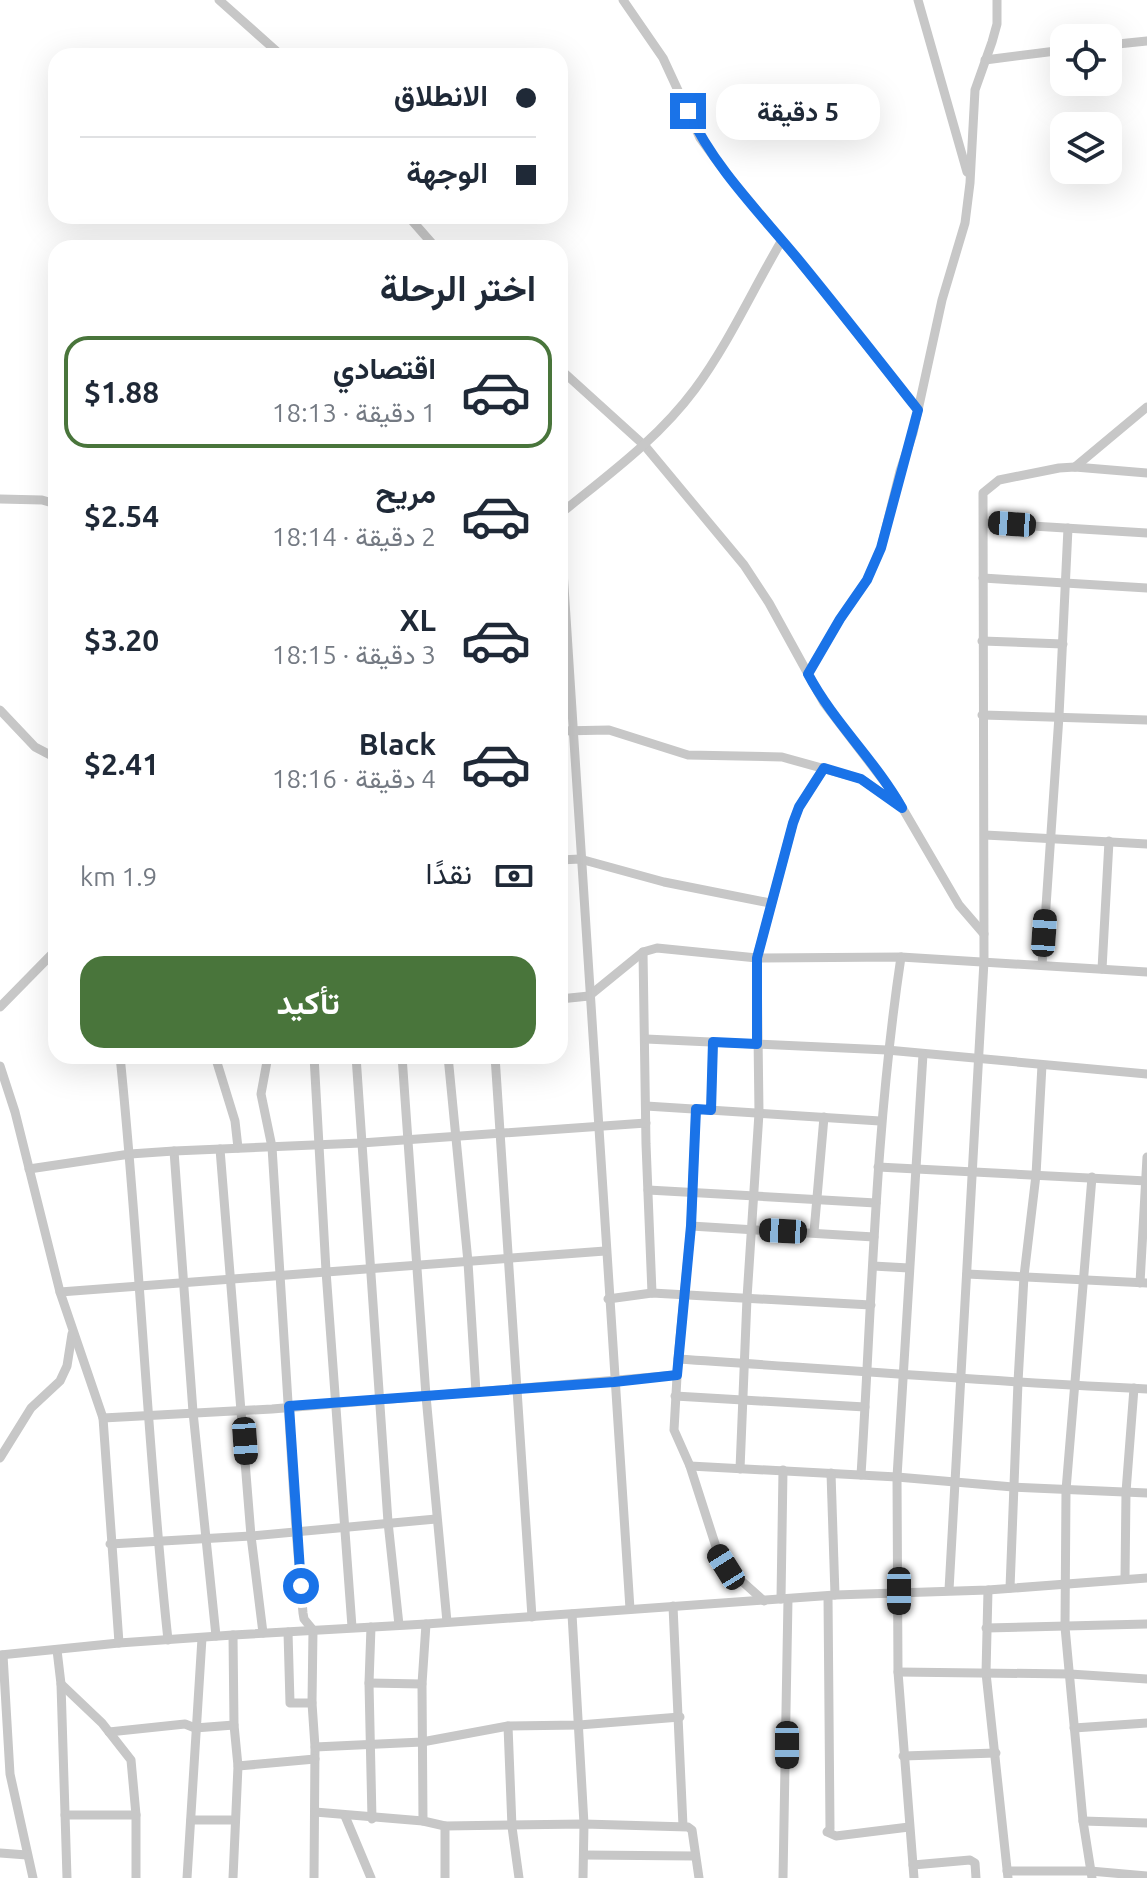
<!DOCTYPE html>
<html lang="ar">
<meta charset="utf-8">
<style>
:root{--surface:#fff;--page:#f2f2f3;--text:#1f2937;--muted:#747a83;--line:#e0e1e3;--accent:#49753b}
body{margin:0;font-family:Ubuntu,Vazirmatn,sans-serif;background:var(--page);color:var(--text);direction:rtl;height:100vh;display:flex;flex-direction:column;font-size:30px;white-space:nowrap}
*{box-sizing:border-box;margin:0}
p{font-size:26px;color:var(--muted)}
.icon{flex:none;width:44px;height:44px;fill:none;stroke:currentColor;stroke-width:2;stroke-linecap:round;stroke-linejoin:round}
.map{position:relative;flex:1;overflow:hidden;direction:ltr}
.drawer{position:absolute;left:48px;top:240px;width:520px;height:824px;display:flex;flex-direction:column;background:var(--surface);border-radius:24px;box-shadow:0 8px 32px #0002;direction:rtl}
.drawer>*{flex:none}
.banner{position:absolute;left:48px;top:48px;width:520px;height:176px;border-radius:24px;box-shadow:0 8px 32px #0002;direction:rtl;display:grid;align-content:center;height:176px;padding:0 32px;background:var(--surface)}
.buttons{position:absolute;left:1050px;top:24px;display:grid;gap:16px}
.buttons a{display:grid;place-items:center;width:72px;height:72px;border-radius:16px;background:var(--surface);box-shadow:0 8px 32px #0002;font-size:40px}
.end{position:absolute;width:36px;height:36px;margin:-18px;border:10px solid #1a73e8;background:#fff;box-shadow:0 0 0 4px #fff}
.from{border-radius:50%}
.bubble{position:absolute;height:56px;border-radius:24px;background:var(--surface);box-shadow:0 8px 32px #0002;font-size:26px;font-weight:700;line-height:56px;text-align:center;direction:rtl}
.car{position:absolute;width:24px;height:48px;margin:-24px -12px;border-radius:10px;box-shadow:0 0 6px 2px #0007;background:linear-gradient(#222 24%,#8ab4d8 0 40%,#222 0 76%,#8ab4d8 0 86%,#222 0)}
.banner b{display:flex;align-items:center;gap:28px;height:76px;font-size:30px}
.banner b+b{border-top:2px solid var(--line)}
.banner i{width:20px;height:20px;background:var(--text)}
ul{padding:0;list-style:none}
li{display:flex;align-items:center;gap:24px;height:112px;margin:0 16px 12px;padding:0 16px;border:4px solid transparent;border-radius:24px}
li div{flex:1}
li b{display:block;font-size:30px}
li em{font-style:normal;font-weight:700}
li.current{border-color:var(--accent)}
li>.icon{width:72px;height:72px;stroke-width:1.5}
h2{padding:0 32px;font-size:36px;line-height:96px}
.pay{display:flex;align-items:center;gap:20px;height:88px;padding:0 32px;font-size:30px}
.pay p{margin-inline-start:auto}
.cta{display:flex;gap:16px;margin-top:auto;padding:16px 32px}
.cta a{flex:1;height:92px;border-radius:24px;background:var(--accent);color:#fff;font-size:32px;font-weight:700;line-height:92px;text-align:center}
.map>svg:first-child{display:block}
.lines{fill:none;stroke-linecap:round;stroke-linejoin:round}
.minor{stroke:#c7c7c7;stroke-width:9}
.route{stroke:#1a73e8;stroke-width:10}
</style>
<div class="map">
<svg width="1147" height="1878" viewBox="0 0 1147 1878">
<rect width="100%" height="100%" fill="#fff"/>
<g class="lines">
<g class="minor">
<polyline points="219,0 282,56"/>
<polyline points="623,0 663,58 700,138 722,168 822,289 918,410"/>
<polyline points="918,0 967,172"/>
<polyline points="1108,45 1147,41"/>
<polyline points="985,60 1064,50"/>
<polyline points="408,216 436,248"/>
<polyline points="560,369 645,446 744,565 769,603 824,703 896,797 959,905 984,934"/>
<polyline points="1075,467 1147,407"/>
<polyline points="0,499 42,500 56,504"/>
<path d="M560 514C608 475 658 439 695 389 729 343 753 289 782 240"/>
<polyline points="984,523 1147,533"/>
<polyline points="560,524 630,1609"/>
<polyline points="983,578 1147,588"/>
<polyline points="982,641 1063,644"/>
<polyline points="808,674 840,619 867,580 881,548 900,471 913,433 942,300 965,223 970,183 975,90 992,42 997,24 997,0"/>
<polyline points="0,710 35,747 56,758"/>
<polyline points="982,715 1147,720"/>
<polyline points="560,731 609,730 688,755 782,757 861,779 897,804"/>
<polyline points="985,835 1147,844"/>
<polyline points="560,860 580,859 664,882 770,903"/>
<polyline points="643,952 646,1144 652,1293"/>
<polyline points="1042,965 1059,716 1068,528"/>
<polyline points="1102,969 1109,841"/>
<polyline points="560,999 589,996 643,952 657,948 757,958 901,957 1147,972"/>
<polyline points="0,1007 56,950"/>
<polyline points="646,1039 887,1050 1147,1074"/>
<path d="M120 1056C140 1250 147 1446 168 1640"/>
<polyline points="215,1056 235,1121 238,1148"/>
<polyline points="268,1056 261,1094 272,1147 296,1530 303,1613 304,1619 313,1630 312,1703"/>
<polyline points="314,1056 326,1271 352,1627"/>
<polyline points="356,1056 388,1522 399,1625"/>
<polyline points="402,1056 426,1396 447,1622"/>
<polyline points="448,1056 468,1262 476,1392"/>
<polyline points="495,1056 532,1617"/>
<polyline points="0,1066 15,1112 60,1292 103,1418 119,1643"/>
<polyline points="646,1106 880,1121"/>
<polyline points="696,1109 691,1226 678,1359 674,1430 690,1466 718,1553 726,1567 764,1601"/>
<polyline points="711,1110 713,1042"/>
<polyline points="220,1149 251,1536 263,1633"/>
<polyline points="174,1151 193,1412 216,1636"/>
<polyline points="878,1167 1147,1181"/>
<polyline points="29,1169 130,1154 174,1151 361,1143 646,1123"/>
<polyline points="648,1190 876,1203"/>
<polyline points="691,1226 874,1237"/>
<polyline points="814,1232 824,1117"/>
<polyline points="873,1266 909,1268"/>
<polyline points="967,1274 1147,1283"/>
<polyline points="1140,1283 1147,1157"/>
<polyline points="60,1292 605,1251"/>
<polyline points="608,1299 652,1293 871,1305"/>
<path d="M678 1359C834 1369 990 1382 1147 1389"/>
<polyline points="675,1396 865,1407"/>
<polyline points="103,1418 272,1409 677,1375"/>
<polyline points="0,1458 31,1408 60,1381 67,1366 72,1334"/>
<polyline points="690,1466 897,1477 1013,1487 1147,1493"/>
<polyline points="740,1469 747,1298 759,1113 757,958 793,823 799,807 824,768"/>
<polyline points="831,1473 835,1595"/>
<path d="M861 1475C872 1302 875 1129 901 957"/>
<polyline points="110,1544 251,1536 436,1519"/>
<polyline points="1125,1579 1126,1492 1134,1388"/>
<polyline points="1010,1588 1018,1382 1024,1276 1036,1175 1042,1065"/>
<polyline points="949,1590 984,961 983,493 999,480 1059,468 1075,467 1147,473"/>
<polyline points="988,1590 986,1673 1008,1878"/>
<polyline points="828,1596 830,1829 827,1832 836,1836 909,1827"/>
<polyline points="781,1599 783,1470"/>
<polyline points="673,1606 683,1826"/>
<polyline points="572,1614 584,1824 583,1878"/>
<polyline points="371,1627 369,1683 372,1819"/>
<polyline points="986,1628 1147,1624"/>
<polyline points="288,1632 290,1703 312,1703 315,1747 314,1878"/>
<polyline points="57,1650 61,1684 67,1878"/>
<polyline points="0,1655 119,1643 233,1635 426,1624 835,1595 988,1590 1147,1578"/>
<polyline points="3,1655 10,1774 33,1878"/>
<polyline points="898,1672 1070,1674 1147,1679"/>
<polyline points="369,1683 422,1684"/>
<polyline points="61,1684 102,1723 131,1760 136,1815 136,1878"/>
<polyline points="508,1726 512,1827 519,1878"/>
<polyline points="1074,1728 1147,1723"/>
<polyline points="109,1732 185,1724 195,1728 234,1725"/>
<polyline points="315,1747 422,1742 508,1726 579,1725 680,1717"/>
<polyline points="903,1756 996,1753"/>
<polyline points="238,1766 315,1759"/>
<polyline points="315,1812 423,1821 445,1826 584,1824 688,1827 692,1830 699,1878"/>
<polyline points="65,1815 136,1815"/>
<polyline points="345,1816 371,1878"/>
<polyline points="191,1820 235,1820"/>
<polyline points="423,1821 422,1684 426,1624"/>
<polyline points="1083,1821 1147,1823"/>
<polyline points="445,1826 445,1878"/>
<polyline points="0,1853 27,1855"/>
<polyline points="584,1855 695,1856"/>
<polyline points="913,1865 970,1860 975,1863 976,1878"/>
<polyline points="1007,1871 1090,1871 1147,1876"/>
<polyline points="187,1878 202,1638"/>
<polyline points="233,1878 238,1766 234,1725 233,1635"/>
<polyline points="783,1878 788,1599"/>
<polyline points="914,1878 898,1672 897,1477 923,1054"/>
<polyline points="1092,1878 1083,1821 1065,1627 1066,1490 1092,1177"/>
</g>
</g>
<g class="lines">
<path class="route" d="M301 1586 289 1406 614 1382 677 1375 691 1226 696 1109 711 1110 713 1042 757 1044V958L793 823 799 807 824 768 861 779 902 808C875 760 834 723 808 674L840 619 867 580 881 548 918 410C878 359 838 308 797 258 758 211 714 167 688 111"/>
</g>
</svg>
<div class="buttons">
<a><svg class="icon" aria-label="locate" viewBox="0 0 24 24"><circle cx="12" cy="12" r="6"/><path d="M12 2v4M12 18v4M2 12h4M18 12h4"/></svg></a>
<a><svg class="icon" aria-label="layers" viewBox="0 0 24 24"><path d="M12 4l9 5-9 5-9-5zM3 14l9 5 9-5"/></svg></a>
</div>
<i class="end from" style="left:301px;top:1586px"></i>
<i class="end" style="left:688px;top:111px"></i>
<div class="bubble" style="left:716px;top:84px;width:164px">5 دقيقة</div>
<i class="car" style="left:1012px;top:524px;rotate:274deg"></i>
<i class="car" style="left:1044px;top:933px;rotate:4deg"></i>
<i class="car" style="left:783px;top:1231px;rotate:273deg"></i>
<i class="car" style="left:245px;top:1441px;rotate:176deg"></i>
<i class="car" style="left:726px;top:1567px;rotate:328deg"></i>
<i class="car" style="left:899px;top:1591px;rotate:180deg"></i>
<i class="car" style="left:787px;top:1745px;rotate:180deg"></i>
<div class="banner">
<b><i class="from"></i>الانطلاق</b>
<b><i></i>الوجهة</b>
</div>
<section class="drawer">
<h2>اختر الرحلة</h2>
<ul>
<li class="current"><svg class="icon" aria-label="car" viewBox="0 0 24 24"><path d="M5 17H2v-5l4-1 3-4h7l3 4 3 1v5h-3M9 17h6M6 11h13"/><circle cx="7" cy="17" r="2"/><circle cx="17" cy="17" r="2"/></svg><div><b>اقتصادي</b><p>1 دقيقة · 18:13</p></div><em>$1.88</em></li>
<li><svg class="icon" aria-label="car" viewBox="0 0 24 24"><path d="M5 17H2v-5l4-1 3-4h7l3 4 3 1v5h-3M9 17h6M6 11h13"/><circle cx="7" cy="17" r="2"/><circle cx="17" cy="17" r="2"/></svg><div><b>مريح</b><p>2 دقيقة · 18:14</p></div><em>$2.54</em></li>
<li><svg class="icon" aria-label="car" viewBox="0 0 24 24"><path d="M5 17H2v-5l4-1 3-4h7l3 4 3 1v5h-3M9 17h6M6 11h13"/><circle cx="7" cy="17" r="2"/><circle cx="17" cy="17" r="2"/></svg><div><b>XL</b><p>3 دقيقة · 18:15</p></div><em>$3.20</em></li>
<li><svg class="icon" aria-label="car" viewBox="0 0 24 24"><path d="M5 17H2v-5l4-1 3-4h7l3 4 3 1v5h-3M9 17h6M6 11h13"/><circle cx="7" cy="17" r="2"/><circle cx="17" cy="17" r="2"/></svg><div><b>Black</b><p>4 دقيقة · 18:16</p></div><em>$2.41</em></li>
</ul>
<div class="pay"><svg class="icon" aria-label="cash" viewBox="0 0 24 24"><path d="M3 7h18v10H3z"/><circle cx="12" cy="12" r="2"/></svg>نقدًا<p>1.9 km</p></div>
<div class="cta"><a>تأكيد</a></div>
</section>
</div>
